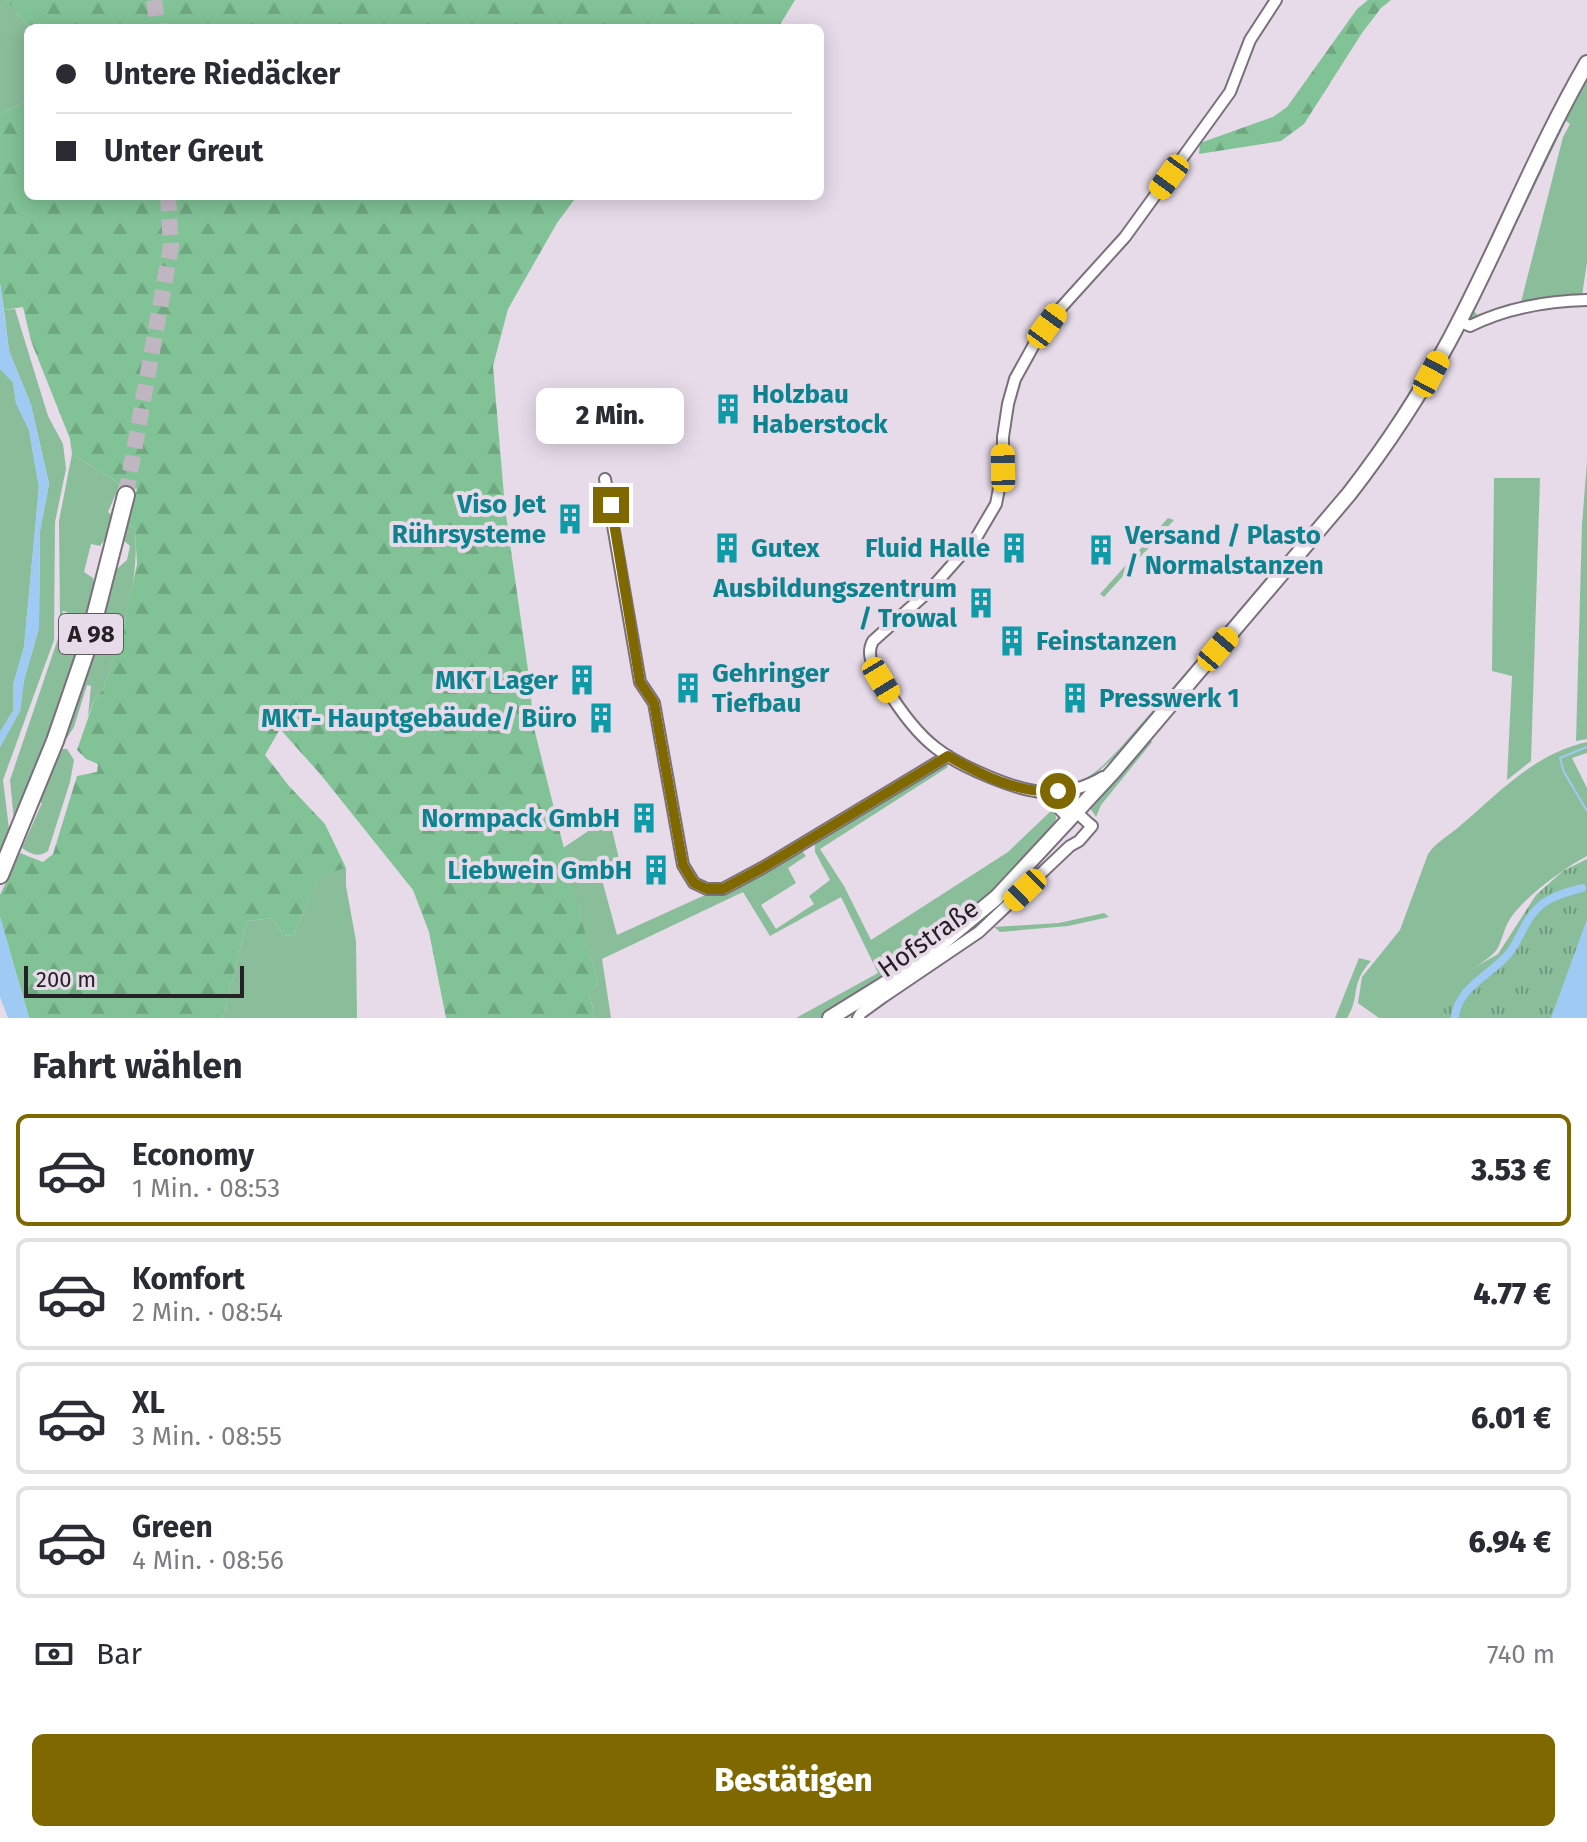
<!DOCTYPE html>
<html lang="de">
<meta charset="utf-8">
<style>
:root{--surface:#fff;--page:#f2f2f3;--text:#2b2b33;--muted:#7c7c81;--line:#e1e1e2;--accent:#806800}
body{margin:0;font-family:"Fira Sans",sans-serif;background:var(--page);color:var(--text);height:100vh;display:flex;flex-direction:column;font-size:30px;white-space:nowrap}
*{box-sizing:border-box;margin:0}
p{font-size:26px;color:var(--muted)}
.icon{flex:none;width:44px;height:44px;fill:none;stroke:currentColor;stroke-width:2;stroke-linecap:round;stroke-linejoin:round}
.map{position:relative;height:1018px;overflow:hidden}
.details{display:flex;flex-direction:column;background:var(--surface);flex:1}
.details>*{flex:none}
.top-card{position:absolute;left:24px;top:24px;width:800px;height:176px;border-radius:12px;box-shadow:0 4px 20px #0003;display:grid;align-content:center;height:176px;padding:0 32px;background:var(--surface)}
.scale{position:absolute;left:24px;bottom:20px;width:220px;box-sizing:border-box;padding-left:8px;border:4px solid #262126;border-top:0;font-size:22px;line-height:28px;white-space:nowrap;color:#262126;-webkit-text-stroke:6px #e7dbe9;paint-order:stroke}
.end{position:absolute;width:36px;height:36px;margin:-18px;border:10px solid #806800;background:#fff;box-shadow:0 0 0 4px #fff}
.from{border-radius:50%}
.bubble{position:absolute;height:56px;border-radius:12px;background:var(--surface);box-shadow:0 4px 20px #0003;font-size:26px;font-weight:800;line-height:56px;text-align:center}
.car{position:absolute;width:24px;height:48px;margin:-24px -12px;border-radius:10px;box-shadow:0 0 6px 2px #0007;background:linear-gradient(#f5c518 24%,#345 0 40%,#f5c518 0 76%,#345 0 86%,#f5c518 0)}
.top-card b{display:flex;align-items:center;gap:28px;height:76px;font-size:30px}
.top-card b+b{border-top:2px solid var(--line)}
.top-card i{width:20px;height:20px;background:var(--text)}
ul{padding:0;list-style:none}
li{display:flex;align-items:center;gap:24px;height:112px;margin:0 16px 12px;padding:0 16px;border:4px solid var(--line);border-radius:12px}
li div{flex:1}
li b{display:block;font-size:30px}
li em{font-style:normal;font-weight:800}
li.on{border-color:var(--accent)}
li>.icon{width:72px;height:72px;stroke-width:1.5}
h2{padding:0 32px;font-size:36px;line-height:96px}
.pay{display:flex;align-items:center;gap:20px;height:88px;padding:0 32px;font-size:30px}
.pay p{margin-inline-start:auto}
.action{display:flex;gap:16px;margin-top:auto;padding:16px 32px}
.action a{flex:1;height:92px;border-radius:12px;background:var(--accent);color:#fff;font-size:32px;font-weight:800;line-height:92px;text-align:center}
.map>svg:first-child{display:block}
.grass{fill:#8abd9a}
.forest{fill:url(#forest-firs)}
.park{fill:url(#park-tufts)}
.water{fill:#9fcaf4}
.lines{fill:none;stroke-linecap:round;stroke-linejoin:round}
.stream{stroke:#9fcaf4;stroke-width:2}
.canal{stroke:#9fcaf4;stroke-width:8}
.highway-tunnel{stroke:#c0b6c2;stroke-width:16;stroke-dasharray:16 8;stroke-linecap:butt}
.minor-casing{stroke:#7a707c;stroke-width:14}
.major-casing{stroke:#7a707c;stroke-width:18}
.highway-casing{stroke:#7a707c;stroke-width:20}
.minor{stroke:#fff;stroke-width:10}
.major{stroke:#fff;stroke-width:14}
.highway{stroke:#fff;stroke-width:16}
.route{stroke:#806800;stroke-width:10}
.labels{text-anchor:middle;stroke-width:8;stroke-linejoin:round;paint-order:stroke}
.shield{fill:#e7dbe9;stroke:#605960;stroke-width:2}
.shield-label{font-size:24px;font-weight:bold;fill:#262126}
.culture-label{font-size:26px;font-weight:bold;fill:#0d838f;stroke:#e7dbe9;text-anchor:end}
.street-label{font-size:26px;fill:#262126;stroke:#e7dbe9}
</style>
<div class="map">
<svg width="1587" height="1018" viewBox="0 0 1587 1018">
<defs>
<pattern id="forest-firs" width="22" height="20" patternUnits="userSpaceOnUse" patternTransform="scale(2)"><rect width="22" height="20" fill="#81c396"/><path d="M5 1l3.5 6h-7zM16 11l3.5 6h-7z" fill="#6fa781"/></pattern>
<pattern id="park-tufts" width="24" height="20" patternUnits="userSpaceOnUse" patternTransform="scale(2)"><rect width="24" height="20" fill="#8abd9a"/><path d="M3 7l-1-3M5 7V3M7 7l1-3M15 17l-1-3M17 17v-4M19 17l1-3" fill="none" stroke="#71997d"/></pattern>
</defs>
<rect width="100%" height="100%" fill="#e7dbe9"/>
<g class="grass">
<polygon points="0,0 6,0 30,28 28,101 0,114"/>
<polygon points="1587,71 1587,262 1582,296 1520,306 1563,137 1570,124 1566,121 1474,311 1479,317 1472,322 1466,319"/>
<polygon points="15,309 48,416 63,444 66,469 55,522 54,640 3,780 9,829 0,851 0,747 20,711 24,680 39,628 40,531 49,484 31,405 9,351 4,310"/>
<path d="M1451 324C1449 338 1437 355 1430 368 1402 415 1372 459 1338 501L1132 741 1089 780 1063 787 1061 779C1084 790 1105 763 1120 748L1299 543 1368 458Z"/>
<polygon points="0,369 13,382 16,403 29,430 39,487 24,647 13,685 13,711 0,732"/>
<polygon points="72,454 120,484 108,512 112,515 105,539 100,546 91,544 84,572 93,578 96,588 65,697 14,821 10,780 67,612 63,611 60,619 59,521"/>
<polygon points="1587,461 1587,739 1576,741 1582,525"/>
<polygon points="1494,478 1540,478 1531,761 1507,780 1512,676 1492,671"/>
<polygon points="1168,518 1174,520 1104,597 1100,594"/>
<path d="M127 522 135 530C140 586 120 638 103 690L95 698 88 716 91 686 87 685 74 727 67 738 63 737 110 575 127 560 130 546 121 538Z"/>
<polygon points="1148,738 1152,742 1101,805 1096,817 1090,808"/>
<path d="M1587 742V753L1572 758 1587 788V856C1563 869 1525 896 1510 919 1503 929 1502 945 1494 953 1471 975 1440 978 1445 1018H1379L1358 1003 1362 977 1400 930 1428 854C1436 842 1450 835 1461 825 1501 791 1534 754 1587 742Z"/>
<path d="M60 749H67L74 760 70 782 48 851C38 858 31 854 22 848L42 803 40 802Z"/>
<polygon points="946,762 948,767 820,849 844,886 871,940 1008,852 1053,809 1056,817 1055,826 1031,854 957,927 857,998 822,1018 796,1018 878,973 841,897 770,936 743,892 602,959 611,1018 595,1018 589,992 598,985 563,848 609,817 621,867 601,876 617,935 802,851 806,856 788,868 796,883 761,905 776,929 814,904 809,896 830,880 815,852 815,842"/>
<polygon points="346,868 346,886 356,941 357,1018 223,1018 247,921 273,918 283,935 293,936 319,875"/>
<polygon points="1104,913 1109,917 1068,926 1000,932 994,927 1059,923"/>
<path d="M1359 958 1371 961C1349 985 1361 996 1347 1018H1335Z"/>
</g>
<g class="forest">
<polygon points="6,0 795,0 778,28 685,28 683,25 658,28 30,28"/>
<polygon points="1368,0 1391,0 1381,8 1362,33 1304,124 1281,141 1199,154 1200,143 1273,117 1287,107 1357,9"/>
<polygon points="28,101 28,196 577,196 557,223 508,309 493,366 505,508 529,677 534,728 598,985 589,992 595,1018 446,1018 429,932 413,890 321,775 280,729 265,755 289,786 325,824 346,868 319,876 293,936 283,935 273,918 247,921 223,1018 29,1018 0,917 0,895 20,853 43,862 53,854 77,776 97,772 98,764 86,759 77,750 95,698 103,690 124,625 137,564 135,530 127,522 137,489 120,484 72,454 70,439 31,341 23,307 4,310 0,283 0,114"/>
</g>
<polygon class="park" points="1587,859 1587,1018 1445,1018 1443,1003 1453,980 1498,954 1536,895 1563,871"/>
<g class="water">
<polygon points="0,283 9,351 31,405 49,484 40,531 39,628 24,680 20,711 0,747 0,732 13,711 13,685 24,647 39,487 29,430 16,403 13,382 0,369"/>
<polygon points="0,917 29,1018 8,1018 0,997"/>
<polygon points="1587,919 1587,1018 1551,1018"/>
</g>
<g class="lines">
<polyline class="stream" points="1587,747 1560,758 1564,772 1587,811"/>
<path class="canal" d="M1455 1018C1457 987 1493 974 1510 952 1521 937 1526 917 1541 905 1552 896 1568 892 1582 888"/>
<g class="highway-tunnel">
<polyline points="154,0 158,28"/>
<polyline points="126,495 171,246 168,196"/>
</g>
<g class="minor-casing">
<g id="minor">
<path d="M1459 321 1470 326C1506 308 1547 301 1587 300"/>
<polyline points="605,479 640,682 654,703 683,865 694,883 707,889 723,889 764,867 948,756"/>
<path d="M1103 777C1085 788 1066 793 1044 792 1016 791 959 766 936 748 915 732 899 709 885 686 877 672 864 657 873 641L929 591 976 538 996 504 1003 468V437L1008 404 1015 379 1036 341 1058 311 1125 237 1230 92 1250 40 1276 0"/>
<polyline points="1043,792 1070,820"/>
<path d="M858 1018 861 1013 883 997 979 932 1070 846 1079 841 1092 826C1078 816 1071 803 1058 791"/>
</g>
</g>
<g class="major-casing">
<path id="major" d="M830 1018 914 966 997 897 1113 772 1349 494C1387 445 1420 395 1449 341 1498 250 1535 153 1587 63"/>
</g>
<g class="highway-casing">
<polyline id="highway" points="0,875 55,741 86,651 126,495"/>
</g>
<use href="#minor" class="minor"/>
<use href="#major" class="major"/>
<use href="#highway" class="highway"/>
</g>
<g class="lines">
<path class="route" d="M611 505 640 682 654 703 683 865 694 883 707 889H723L764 867 948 756C979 774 1021 795 1058 791"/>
</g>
<defs>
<g id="building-bare" transform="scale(2.4)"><path d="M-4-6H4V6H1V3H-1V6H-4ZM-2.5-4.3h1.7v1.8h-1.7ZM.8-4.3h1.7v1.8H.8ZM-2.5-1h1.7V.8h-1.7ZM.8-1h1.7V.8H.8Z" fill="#0f9aa8" stroke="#e7dbe9" stroke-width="2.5" paint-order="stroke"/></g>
</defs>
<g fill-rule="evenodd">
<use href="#building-bare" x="728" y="409"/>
<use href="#building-bare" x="570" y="519"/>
<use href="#building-bare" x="727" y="548"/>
<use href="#building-bare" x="1014" y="548"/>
<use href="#building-bare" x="1101" y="550"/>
<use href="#building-bare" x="981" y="603"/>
<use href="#building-bare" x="1012" y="641"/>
<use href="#building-bare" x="582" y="680"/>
<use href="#building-bare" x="688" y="688"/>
<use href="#building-bare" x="1075" y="698"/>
<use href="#building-bare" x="601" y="718"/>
<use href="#building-bare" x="644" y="818"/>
<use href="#building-bare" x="656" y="870"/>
</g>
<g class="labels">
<rect class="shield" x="59" y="614" width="64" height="40" rx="6"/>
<g class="shield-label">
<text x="91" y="642">A 98</text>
</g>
<g class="culture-label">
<text x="752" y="403" text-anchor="start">Holzbau<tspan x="752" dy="30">Haberstock</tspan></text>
<text x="546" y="513">Viso Jet<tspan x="546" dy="30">Rührsysteme</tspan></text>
<text x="1125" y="544" text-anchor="start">Versand / Plasto<tspan x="1125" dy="30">/ Normalstanzen</tspan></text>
<text x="751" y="557" text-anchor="start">Gutex</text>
<text x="990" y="557">Fluid Halle</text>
<text x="957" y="597">Ausbildungszentrum<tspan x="957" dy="30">/ Trowal</tspan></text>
<text x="1036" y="650" text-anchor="start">Feinstanzen</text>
<text x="712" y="682" text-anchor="start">Gehringer<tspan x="712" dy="30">Tiefbau</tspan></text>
<text x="558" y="689">MKT Lager</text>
<text x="1099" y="707" text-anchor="start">Presswerk 1</text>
<text x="577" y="727">MKT- Hauptgebäude/ Büro</text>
<text x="620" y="827">Normpack GmbH</text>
<text x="632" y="879">Liebwein GmbH</text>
</g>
<g class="street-label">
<text transform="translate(928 938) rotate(-35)" y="9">Hofstraße</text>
</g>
</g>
</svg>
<div class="scale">200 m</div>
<i class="end from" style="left:1058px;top:791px"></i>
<i class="end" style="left:611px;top:505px"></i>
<div class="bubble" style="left:536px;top:388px;width:148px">2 Min.</div>
<i class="car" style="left:1169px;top:177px;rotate:216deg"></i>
<i class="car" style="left:1047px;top:326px;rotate:36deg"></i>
<i class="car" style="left:1431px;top:374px;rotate:28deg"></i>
<i class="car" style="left:1003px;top:468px;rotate:359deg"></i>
<i class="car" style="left:1218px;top:649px;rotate:40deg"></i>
<i class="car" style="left:881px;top:680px;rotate:149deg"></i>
<i class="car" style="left:1025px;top:890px;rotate:226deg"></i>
<div class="top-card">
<b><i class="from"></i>Untere Riedäcker</b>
<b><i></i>Unter Greut</b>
</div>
</div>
<section class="details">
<h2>Fahrt wählen</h2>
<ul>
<li class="on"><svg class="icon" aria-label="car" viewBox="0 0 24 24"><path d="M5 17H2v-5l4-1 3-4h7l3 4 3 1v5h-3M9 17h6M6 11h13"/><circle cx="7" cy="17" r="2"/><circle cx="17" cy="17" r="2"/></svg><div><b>Economy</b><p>1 Min. · 08:53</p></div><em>3.53 €</em></li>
<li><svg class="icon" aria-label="car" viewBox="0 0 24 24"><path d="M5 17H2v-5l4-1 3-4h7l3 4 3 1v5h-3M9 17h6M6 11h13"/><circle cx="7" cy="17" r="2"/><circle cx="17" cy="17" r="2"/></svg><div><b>Komfort</b><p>2 Min. · 08:54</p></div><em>4.77 €</em></li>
<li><svg class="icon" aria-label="car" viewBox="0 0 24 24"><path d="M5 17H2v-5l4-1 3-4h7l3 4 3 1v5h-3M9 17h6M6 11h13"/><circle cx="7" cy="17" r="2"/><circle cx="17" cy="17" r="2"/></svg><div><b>XL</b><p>3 Min. · 08:55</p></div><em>6.01 €</em></li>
<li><svg class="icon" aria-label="car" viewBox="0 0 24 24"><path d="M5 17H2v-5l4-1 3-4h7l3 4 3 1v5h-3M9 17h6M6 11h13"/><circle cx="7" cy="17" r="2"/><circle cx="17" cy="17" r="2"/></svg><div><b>Green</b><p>4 Min. · 08:56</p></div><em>6.94 €</em></li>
</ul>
<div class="pay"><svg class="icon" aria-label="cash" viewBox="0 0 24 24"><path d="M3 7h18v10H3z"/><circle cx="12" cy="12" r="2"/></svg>Bar<p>740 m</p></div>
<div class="action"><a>Bestätigen</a></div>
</section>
